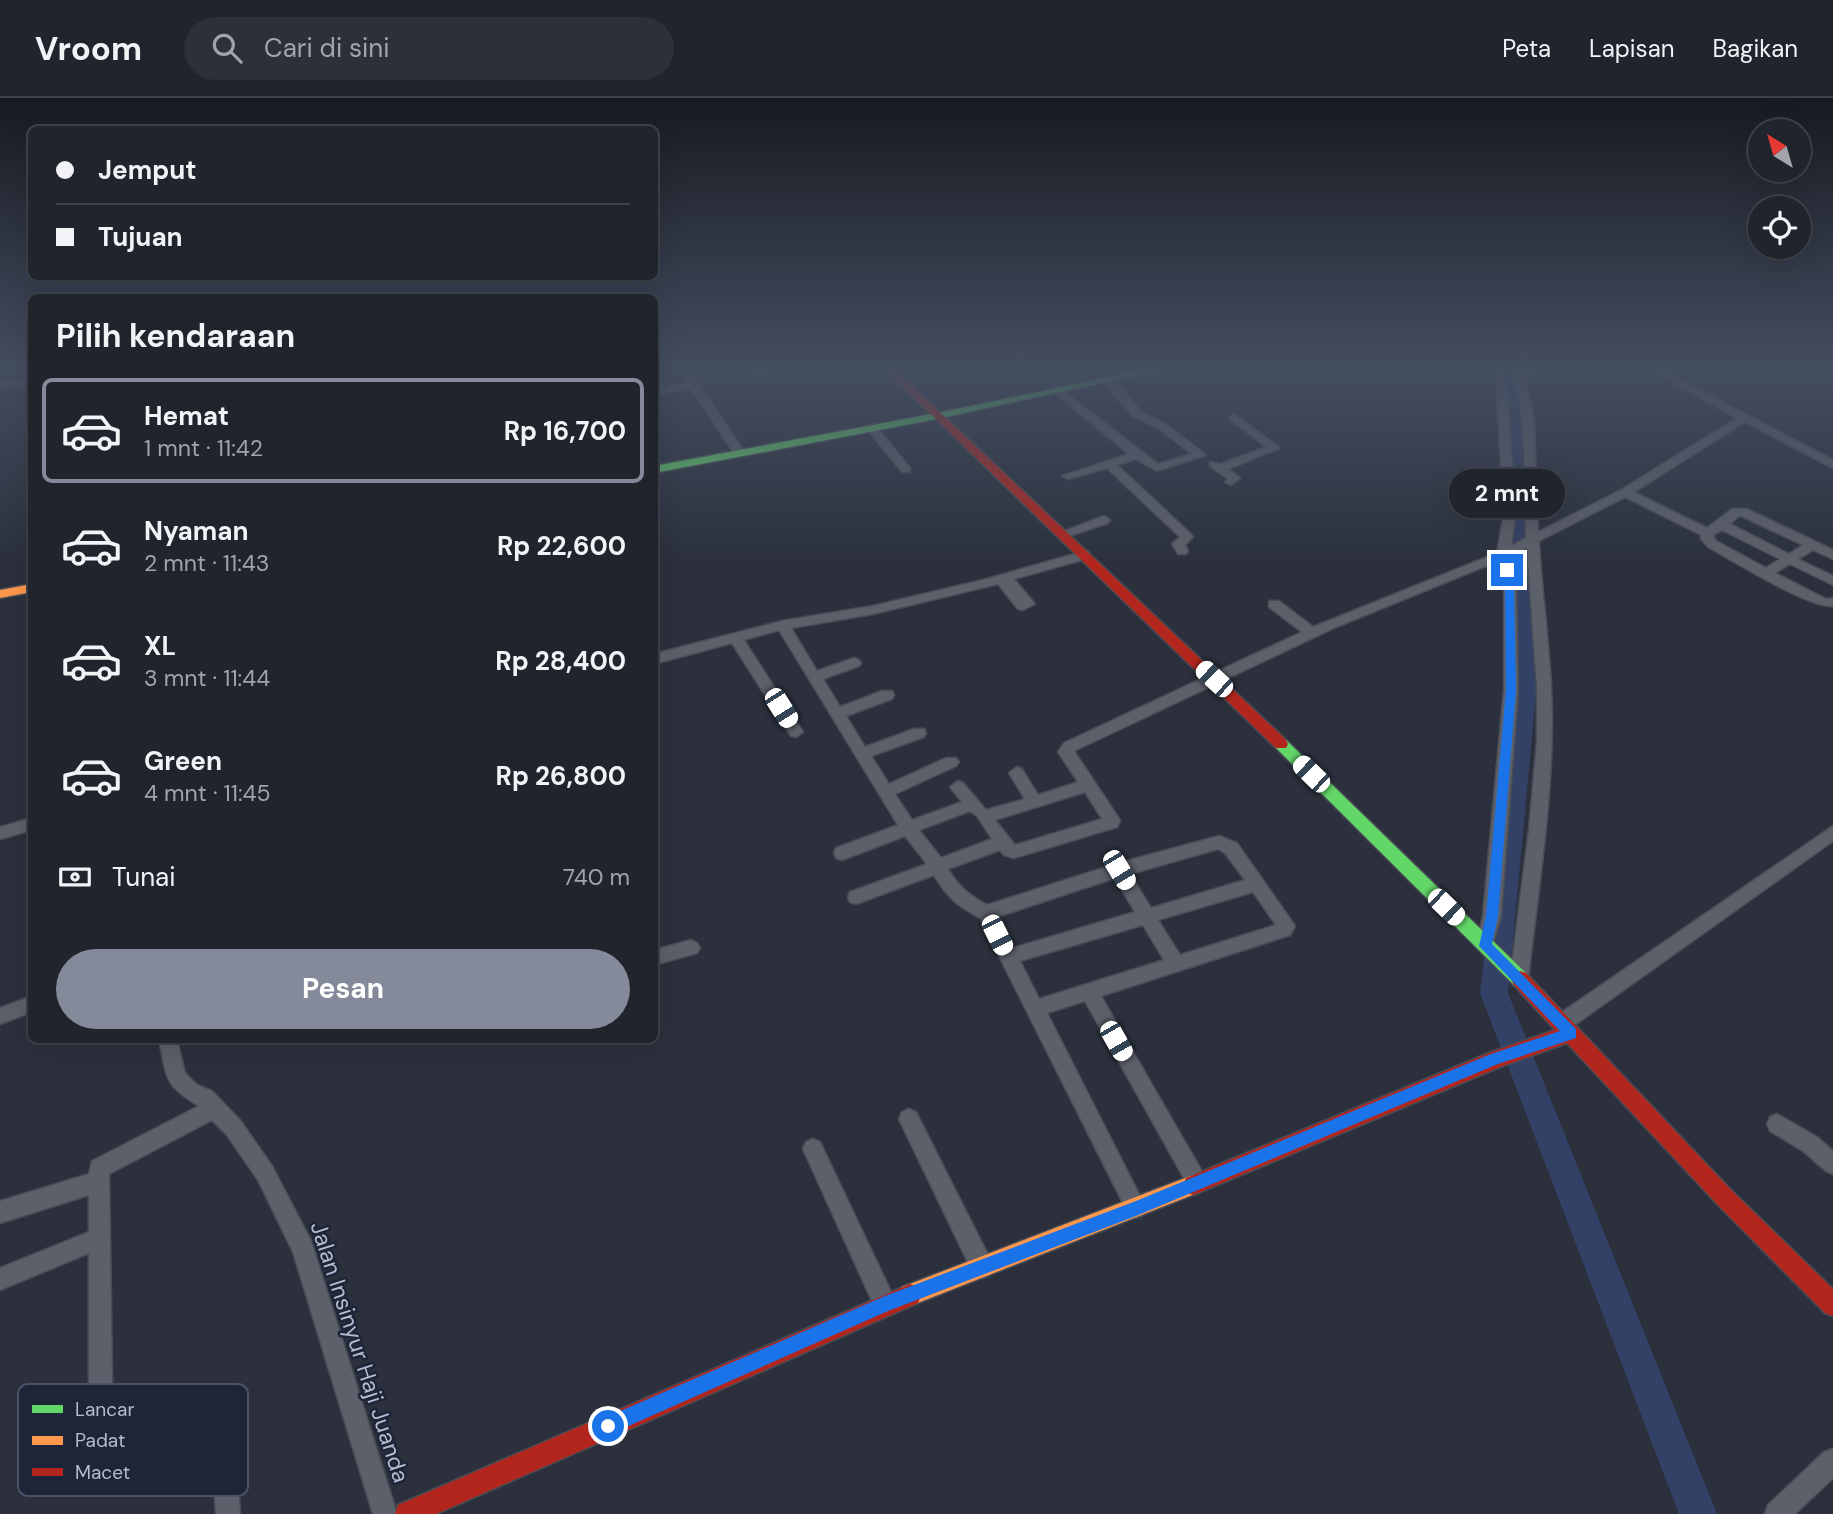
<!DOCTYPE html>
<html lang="id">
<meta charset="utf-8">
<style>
:root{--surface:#20242d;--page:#2d3039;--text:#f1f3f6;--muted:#a2a4aa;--line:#3d4149;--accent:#858a9a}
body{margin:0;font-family:"DM Sans",sans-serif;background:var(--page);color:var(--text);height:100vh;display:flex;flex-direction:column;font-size:26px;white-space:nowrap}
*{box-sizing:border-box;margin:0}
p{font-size:23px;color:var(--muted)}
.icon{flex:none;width:38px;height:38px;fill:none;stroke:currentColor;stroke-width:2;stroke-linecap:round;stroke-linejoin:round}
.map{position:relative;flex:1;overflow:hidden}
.panel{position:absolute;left:28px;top:196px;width:630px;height:749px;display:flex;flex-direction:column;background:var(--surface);border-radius:10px;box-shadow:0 7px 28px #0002,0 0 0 2px var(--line)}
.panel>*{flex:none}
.guide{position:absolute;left:28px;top:28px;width:630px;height:154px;border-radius:10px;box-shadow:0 7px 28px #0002,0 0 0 2px var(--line);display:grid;align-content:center;height:154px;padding:0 28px;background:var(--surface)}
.needle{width:46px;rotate:323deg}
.buttons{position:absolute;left:1748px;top:21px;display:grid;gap:14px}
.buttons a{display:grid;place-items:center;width:63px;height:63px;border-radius:50%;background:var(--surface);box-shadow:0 7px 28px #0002,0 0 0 2px var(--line);font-size:35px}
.end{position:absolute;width:32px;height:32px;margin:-16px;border:9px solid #1a73e8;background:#fff;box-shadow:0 0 0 4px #fff}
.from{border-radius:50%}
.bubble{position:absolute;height:49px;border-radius:24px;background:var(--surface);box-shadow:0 7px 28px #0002,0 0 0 2px var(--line);font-size:23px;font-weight:700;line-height:49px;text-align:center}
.car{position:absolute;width:21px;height:42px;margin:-21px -10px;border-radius:9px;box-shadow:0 0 5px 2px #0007;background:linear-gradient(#fff 24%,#345 0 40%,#fff 0 76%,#345 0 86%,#fff 0)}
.guide b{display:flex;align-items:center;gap:24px;height:66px;font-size:26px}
.guide b+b{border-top:2px solid var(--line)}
.guide i{width:18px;height:18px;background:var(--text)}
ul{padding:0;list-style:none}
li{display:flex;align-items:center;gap:21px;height:105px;margin:0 14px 10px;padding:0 14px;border:4px solid transparent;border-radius:10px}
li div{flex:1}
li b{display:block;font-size:26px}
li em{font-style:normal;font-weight:700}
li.active{border-color:var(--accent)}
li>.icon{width:63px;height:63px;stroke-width:1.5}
h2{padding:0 28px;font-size:32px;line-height:84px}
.pay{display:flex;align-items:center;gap:18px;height:77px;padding:0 28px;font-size:26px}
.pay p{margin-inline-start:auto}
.cta{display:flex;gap:14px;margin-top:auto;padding:14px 28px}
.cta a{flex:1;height:80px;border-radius:42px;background:var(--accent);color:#fff;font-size:28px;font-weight:700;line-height:80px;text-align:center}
header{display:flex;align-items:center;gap:42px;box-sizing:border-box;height:98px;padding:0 35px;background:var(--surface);border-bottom:2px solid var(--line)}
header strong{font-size:33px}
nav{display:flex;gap:38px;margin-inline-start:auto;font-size:24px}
.search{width:490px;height:63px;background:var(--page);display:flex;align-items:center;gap:18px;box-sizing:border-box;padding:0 24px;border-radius:38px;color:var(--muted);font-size:26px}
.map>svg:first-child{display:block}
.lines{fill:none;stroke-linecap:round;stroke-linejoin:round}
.river{fill:#344166;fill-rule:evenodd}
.street-casing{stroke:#484c55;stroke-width:3}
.fast-casing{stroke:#484c55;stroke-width:3}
.slow-casing{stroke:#484c55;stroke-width:3}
.jam-casing{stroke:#484c55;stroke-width:3}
.street{fill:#5c606a;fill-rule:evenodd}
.fast{fill:#63d668;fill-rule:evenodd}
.slow{fill:#ff974d;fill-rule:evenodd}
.jam{fill:#b3261e;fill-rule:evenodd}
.route{fill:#1a73e8}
.labels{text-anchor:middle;stroke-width:5;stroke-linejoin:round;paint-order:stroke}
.near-street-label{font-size:23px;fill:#b6bbcd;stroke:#1d2538}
.key{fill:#1d2538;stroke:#4b5265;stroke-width:2}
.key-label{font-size:19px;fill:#b6bbcd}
</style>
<header>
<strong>Vroom</strong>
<div class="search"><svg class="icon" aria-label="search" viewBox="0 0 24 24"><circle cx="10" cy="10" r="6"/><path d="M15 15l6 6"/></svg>Cari di sini</div>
<nav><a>Peta</a><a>Lapisan</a><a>Bagikan</a></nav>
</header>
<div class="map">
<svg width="1833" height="1416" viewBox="0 0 1833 1416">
<rect width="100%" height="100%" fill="#2b303c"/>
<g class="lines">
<polygon class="river" points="1501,268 1517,268 1539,564 1508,895 1717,1416 1679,1416 1480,895 1517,564"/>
<g class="street-casing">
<g id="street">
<polygon points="677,268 687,268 745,355 743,357 735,357 691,290 654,297 654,291 687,284"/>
<polygon points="743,268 754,268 760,272 776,268 790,268 759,279"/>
<polygon points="1118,268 1129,268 1139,276 1130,278"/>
<path d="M1495 268H1505L1516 415 1511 448 1526 440C1524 382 1528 324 1511 268H1521L1523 274 1546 268H1559L1526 280 1534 323 1538 434 1621 392 1737 320 1642 268H1654L1833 362V370L1745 324 1634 394 1707 430 1732 411H1747L1833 452V461L1813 452 1798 461 1833 478V487L1790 466 1775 475 1826 501 1833 500V508C1810 511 1732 462 1708 449L1701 441V437L1625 399 1539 443C1542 502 1552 561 1552 620 1552 707 1538 794 1528 881L1525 887 1519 889 1513 887 1510 881 1529 732 1537 643V590L1527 450 1510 459 1516 487 1518 592 1501 818 1491 852 1485 854 1479 852 1476 847 1483 818 1504 592V487L1498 463 1336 529 1074 653 1118 719 1120 723 1117 729 1014 760 1004 757 1000 752 948 771C959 789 969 797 987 807L1119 765 1219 738 1237 745 1295 828 1290 837 1101 898 1204 1077 1207 1084 1204 1091 1197 1094 1190 1091 1085 903 1047 915 1146 1110 1143 1117 1136 1120 1129 1117 980 820C956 807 948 800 934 777L856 806 850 804 848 799 850 794 927 766 905 738 842 762 836 760 834 755 836 750 898 727 779 532 744 542 803 634 796 639 791 638 732 545 654 566V556L782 523 873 508 983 482 1085 453 1089 454V460L1014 481 1035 506 1023 512 1018 511 998 486 873 516 791 530 817 573 854 560 859 562 861 565 859 568 823 581 840 609 882 593H892L894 597 892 601 846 618 865 649 914 631H924L926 635 924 639 871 658 889 686 946 660H956L959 664 956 668 895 696 912 722 962 704 950 689 958 683 963 685 986 712 1025 701 1009 675 1017 669 1022 671 1038 697 1078 684 1058 654 1064 645 1302 534 1269 509V503H1279L1313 529 1497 455 1504 415ZM1739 418H1741L1803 447 1789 456 1730 426ZM1722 432 1780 461 1766 470 1716 443 1713 437ZM1085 694 1102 721 1015 747 995 722ZM970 713 977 718 992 741 941 760 919 732ZM1218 751 1225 755 1245 782 1151 810 1130 776ZM1115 780 1135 814 1013 850 997 819ZM1253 794 1276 827 1180 857 1158 822ZM1143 827 1164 862 1039 901 1020 863Z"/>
<polygon points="1106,279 1127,296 1141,314 1167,327 1206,357 1157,373 1136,361 1117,367 1191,436 1193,439 1185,447 1188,453 1186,456 1178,456 1172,446 1180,439 1107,370 1068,381 1062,378 1129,356 1054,294 1053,292 1058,289 1158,366 1192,356 1159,331 1133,318 1101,282"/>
<polygon points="32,280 32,286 0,291 0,285"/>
<polygon points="1234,316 1280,350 1228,371 1240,380 1231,387 1225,384 1228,381 1210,368 1210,364 1221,366 1266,349 1230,321 1229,319"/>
<polygon points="868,328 876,328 910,370 910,374 902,374 868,332"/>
<polygon points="1104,418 1110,422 1108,425 1063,440 1057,436"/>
<polygon points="32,720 32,732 0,741 0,729"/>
<polygon points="1833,728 1833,743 1569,931 1562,933 1555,931 1553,925 1555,919"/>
<polygon points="691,842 697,845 700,850 697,855 654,867 654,852"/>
<polygon points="32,898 32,914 0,926 0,910"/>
<path d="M159 942H177L185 975 197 987 212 993 240 1022 272 1068 311 1143 397 1416H373L293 1154 258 1082 226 1036 212 1022 109 1076 113 1349 116 1352 181 1321 193 1327 201 1346 224 1335 232 1339 236 1347 240 1416H216L213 1365 198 1372 184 1368 177 1347 117 1376 97 1372 89 1349V1155L0 1192V1170L89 1134V1097L0 1125V1103L89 1076 92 1063 199 1008C163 986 168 982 159 942Z"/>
<polygon points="909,1011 916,1014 990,1161 993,1169 990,1177 982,1180 974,1177 899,1021 902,1014"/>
<polygon points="1777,1016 1817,1039 1833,1053 1833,1076 1826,1073 1803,1053 1770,1033 1767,1026 1770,1019"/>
<polygon points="813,1041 820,1044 893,1198 896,1206 893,1214 885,1217 877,1214 803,1051 806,1044"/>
<polygon points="1833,1351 1833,1380 1795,1416 1765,1416 1768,1407 1824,1354"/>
</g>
</g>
<g class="fast-casing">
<g id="fast">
<polygon points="1162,268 1180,268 937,321 654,375 654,368 937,315"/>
<polygon points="1281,641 1286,642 1526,875 1529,881 1526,887 1520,889 1514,887 1276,650 1274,646"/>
</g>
</g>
<g class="slow-casing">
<g id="slow">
<polygon points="32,486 32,494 0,500 0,492"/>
<polygon points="1193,1077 1200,1080 1203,1087 1200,1094 910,1208 902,1205 899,1197 902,1189"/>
</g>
</g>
<g class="jam-casing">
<g id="jam">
<polygon points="881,268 891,268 1286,642 1288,646 1286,650 1276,650"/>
<polygon points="1520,873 1526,875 1731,1092 1833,1191 1833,1218 1825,1215 1717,1106 1567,945 1500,969 1193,1097 1186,1094 1183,1087 1186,1080 1489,955 1555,932 1514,887 1511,881 1514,875"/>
<polygon points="910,1186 918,1189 921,1197 918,1205 436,1416 395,1416 398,1407"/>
</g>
</g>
<use href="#street" class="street"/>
<use href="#fast" class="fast"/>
<use href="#slow" class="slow"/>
<use href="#jam" class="jam"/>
</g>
<linearGradient id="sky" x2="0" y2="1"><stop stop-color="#181a21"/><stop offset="0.58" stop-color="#444e61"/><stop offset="1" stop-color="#444e61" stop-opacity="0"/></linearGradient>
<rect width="1833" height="466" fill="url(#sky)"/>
<polygon class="route" points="1507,469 1511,472 1514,487 1516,592 1498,818 1492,846 1576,931 1576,940 1498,966 1136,1118 888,1213 615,1334 608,1336 602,1334 600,1328 602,1321 885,1198 1136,1103 1491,956 1560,933 1479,848 1486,818 1506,592 1505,487 1502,472"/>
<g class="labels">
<g class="near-street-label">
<text transform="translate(360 1254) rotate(72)" y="8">Jalan Insinyur Haji Juanda</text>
</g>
</g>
<rect x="18" y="1286" width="230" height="112" rx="10" class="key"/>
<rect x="32" y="1307" width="31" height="8" fill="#63d668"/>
<rect x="32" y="1338" width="31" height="9" fill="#ff974d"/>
<rect x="32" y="1370" width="31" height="8" fill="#b3261e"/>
<g class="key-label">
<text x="75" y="1318">Lancar</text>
<text x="75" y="1349">Padat</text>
<text x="75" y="1381">Macet</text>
</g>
</svg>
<div class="buttons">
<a><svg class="needle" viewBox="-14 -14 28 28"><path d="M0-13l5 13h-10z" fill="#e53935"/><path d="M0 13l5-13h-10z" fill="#a2a4aa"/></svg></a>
<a><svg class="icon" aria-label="locate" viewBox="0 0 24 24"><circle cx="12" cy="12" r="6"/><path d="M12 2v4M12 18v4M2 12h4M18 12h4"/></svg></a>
</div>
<i class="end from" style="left:608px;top:1328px"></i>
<i class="end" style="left:1507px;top:472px"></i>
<div class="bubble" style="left:1449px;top:371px;width:116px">2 mnt</div>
<i class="car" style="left:1214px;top:581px;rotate:313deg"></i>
<i class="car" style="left:781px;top:610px;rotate:148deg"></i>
<i class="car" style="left:1311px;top:676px;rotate:314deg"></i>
<i class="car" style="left:1119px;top:772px;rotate:149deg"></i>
<i class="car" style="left:1446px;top:809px;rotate:134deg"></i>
<i class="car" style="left:997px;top:837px;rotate:153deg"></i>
<i class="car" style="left:1116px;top:943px;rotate:150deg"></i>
<div class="guide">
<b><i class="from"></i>Jemput</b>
<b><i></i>Tujuan</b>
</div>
<section class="panel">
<h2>Pilih kendaraan</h2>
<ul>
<li class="active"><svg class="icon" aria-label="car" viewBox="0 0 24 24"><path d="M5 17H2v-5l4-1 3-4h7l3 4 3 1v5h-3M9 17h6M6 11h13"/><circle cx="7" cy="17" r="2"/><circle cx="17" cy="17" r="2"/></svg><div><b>Hemat</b><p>1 mnt · 11:42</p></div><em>Rp 16,700</em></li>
<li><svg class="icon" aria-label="car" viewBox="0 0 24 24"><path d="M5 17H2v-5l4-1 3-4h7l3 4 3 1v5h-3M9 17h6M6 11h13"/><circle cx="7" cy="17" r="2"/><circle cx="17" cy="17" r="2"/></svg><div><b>Nyaman</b><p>2 mnt · 11:43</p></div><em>Rp 22,600</em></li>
<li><svg class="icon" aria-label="car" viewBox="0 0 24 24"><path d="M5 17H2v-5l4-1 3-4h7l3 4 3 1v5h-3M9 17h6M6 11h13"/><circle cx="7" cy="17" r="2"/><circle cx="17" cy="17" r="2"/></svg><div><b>XL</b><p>3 mnt · 11:44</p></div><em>Rp 28,400</em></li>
<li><svg class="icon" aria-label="car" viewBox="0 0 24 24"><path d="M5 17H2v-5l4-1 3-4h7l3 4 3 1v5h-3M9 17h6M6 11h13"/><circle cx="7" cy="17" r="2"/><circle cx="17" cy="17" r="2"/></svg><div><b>Green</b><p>4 mnt · 11:45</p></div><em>Rp 26,800</em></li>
</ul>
<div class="pay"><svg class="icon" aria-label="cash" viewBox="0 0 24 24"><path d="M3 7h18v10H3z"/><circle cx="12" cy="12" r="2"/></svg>Tunai<p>740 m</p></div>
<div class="cta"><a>Pesan</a></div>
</section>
</div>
